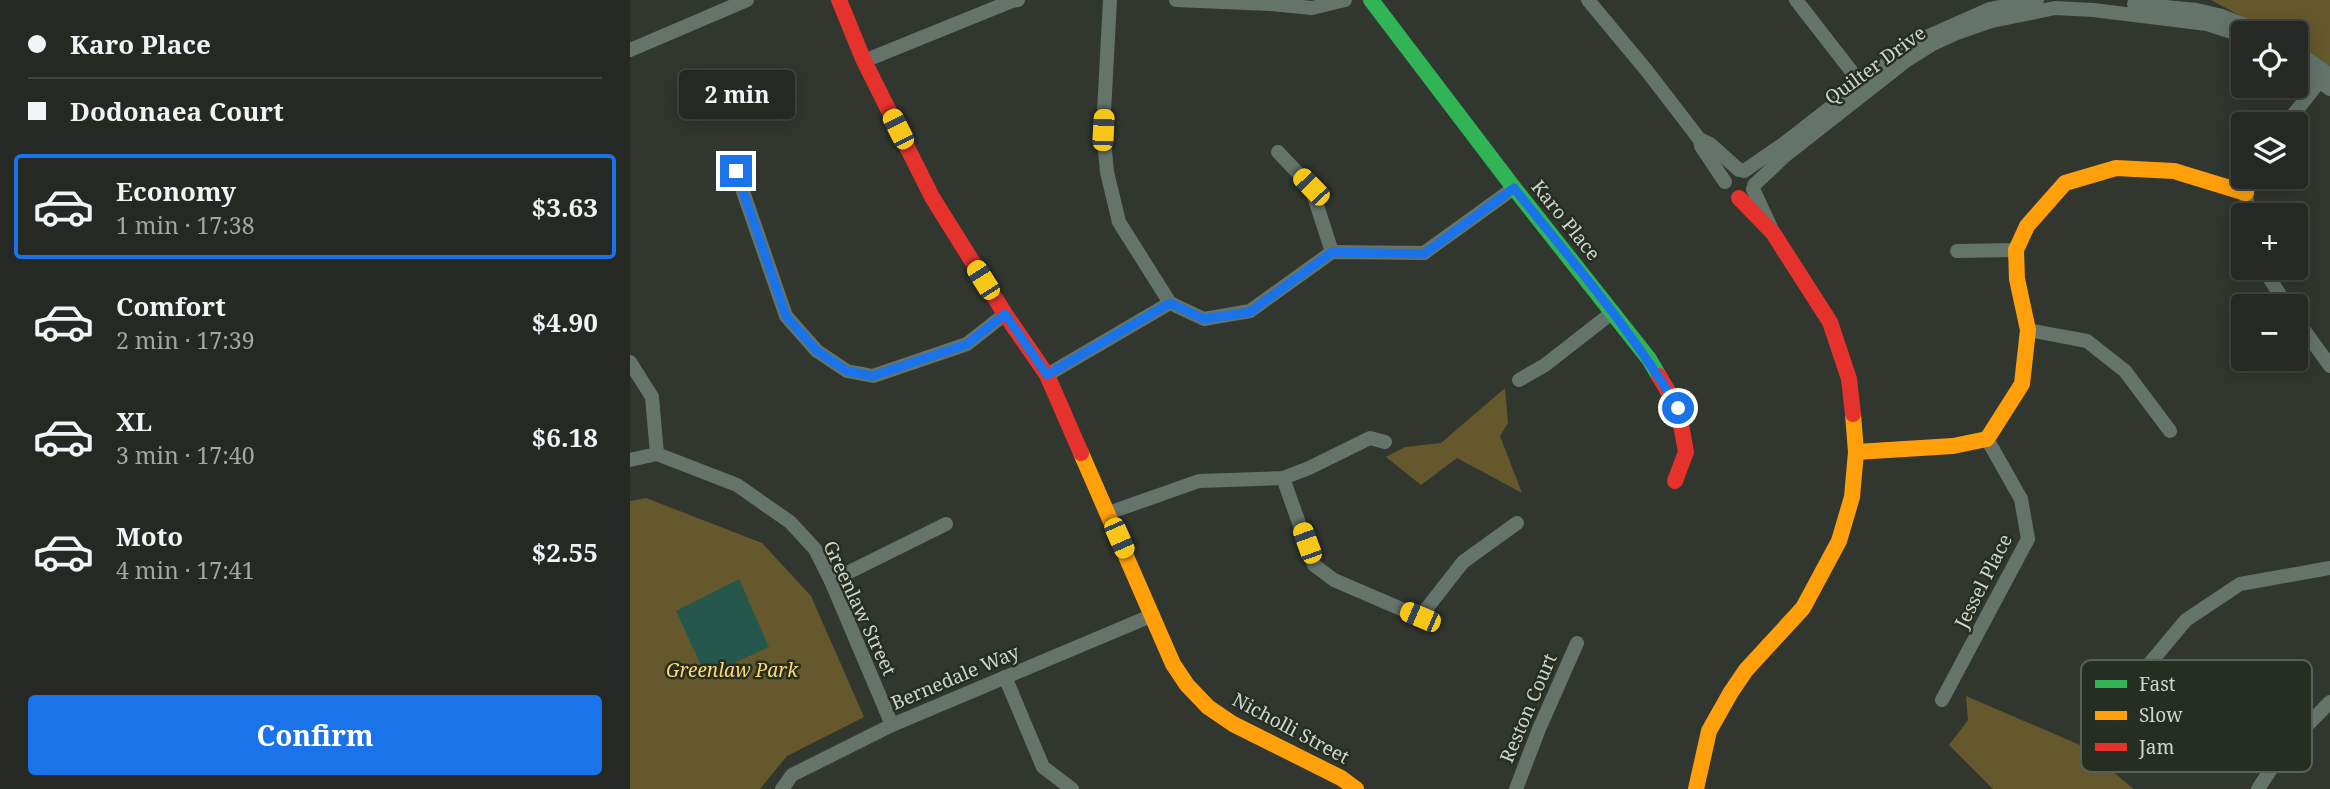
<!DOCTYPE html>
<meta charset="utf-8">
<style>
:root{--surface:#252823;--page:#313430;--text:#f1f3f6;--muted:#a3a6a6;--line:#424441;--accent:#1a73e8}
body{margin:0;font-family:"Noto Serif",serif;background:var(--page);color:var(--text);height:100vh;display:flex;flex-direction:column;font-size:26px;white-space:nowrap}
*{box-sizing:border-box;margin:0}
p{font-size:23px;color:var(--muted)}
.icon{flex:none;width:38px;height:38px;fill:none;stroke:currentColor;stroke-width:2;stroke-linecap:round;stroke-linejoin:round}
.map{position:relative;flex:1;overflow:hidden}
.drawer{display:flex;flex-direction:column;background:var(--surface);width:630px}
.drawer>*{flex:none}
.hud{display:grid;align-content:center;height:154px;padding:0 28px;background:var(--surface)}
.tools{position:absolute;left:1601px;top:21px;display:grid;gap:14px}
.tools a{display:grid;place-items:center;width:77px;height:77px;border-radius:7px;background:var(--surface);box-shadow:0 4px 18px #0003,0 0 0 2px var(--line);font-size:35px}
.end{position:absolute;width:32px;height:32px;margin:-16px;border:9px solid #1a73e8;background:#fff;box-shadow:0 0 0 4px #fff}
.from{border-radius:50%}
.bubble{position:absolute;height:49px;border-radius:7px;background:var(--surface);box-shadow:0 4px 18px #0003,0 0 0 2px var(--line);font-size:23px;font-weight:700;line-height:49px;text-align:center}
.car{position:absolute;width:21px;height:42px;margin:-21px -10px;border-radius:9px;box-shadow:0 0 5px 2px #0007;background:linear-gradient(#f5c518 24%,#345 0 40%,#f5c518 0 76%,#345 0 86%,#f5c518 0)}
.hud b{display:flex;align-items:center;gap:24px;height:66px;font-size:26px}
.hud b+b{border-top:2px solid var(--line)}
.hud i{width:18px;height:18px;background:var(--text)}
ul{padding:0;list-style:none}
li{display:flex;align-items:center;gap:21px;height:105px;margin:0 14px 10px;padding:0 14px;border:4px solid transparent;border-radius:7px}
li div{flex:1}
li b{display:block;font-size:26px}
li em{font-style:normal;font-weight:700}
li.on{border-color:var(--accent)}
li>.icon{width:63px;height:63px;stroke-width:1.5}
.button{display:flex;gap:14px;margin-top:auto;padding:14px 28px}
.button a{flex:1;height:80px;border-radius:7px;background:var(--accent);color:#fff;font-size:28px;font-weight:700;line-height:80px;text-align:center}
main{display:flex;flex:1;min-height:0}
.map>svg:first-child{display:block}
.green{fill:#65582c}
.water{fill:#25574d}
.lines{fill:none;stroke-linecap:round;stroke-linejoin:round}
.street{stroke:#64746a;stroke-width:14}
.fast{stroke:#30b455;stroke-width:16}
.slow{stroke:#ff9f0a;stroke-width:16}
.jam{stroke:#e5322d;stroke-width:16}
.route{stroke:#1a73e8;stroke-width:9}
.labels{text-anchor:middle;stroke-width:5;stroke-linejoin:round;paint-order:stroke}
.street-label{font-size:19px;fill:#d0d5cd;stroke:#262e22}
.park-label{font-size:19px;font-style:italic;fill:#fed970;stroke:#262e22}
.key{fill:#262e22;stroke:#596055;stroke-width:2}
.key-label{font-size:19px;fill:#d0d5cd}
</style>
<main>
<section class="drawer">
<div class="hud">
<b><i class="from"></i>Karo Place</b>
<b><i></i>Dodonaea Court</b>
</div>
<ul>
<li class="on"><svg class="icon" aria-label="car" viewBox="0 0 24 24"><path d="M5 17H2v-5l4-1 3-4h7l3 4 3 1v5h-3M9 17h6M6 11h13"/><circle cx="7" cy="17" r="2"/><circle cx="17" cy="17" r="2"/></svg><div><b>Economy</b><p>1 min · 17:38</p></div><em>$3.63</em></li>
<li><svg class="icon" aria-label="car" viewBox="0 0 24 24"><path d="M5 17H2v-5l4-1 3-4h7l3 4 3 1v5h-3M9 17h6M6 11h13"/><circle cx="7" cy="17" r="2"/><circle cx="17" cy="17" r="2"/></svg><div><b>Comfort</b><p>2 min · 17:39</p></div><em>$4.90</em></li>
<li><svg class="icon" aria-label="car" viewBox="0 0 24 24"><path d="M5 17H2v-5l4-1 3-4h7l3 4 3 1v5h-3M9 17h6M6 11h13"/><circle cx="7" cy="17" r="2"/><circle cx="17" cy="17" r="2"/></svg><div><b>XL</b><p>3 min · 17:40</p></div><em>$6.18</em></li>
<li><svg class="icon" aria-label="car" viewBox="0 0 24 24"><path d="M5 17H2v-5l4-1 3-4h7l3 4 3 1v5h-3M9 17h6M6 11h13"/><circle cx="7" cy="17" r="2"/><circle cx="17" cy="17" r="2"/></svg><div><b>Moto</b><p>4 min · 17:41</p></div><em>$2.55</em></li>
</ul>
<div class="button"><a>Confirm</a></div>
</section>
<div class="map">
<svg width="1700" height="789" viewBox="0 0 1700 789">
<rect width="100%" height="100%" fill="#31362f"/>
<g class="green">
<polygon points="1581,0 1700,0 1700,68 1689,59 1666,46 1666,33 1642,33"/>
<polygon points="875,388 878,423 870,436 892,493 827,458 791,485 756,457 775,447 811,443"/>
<polygon points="16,498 132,543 181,596 234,717 157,756 130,789 0,789 0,501"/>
<polygon points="1336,696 1450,745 1504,789 1363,789 1319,745 1338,720"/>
</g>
<polygon class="water" points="109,579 139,647 76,676 46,611"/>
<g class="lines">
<g class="street">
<polyline points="480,0 473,130 477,172 489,222 540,303"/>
<polyline points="546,0 640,4 682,8 715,0"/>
<polyline points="958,0 1017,71 1070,140 1071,146 1095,182"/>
<polyline points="1166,0 1236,90"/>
<polyline points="1504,4 1567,10 1592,16 1635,33"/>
<polyline points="0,50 117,0"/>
<polyline points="1666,51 1700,75"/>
<polyline points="234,61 382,1 388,0"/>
<polyline points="1666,65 1700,89"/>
<polyline points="1656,124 1689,82"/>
<polyline points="1071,140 1080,144 1109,170"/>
<polyline points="648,152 681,187 702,252"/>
<polyline points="106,171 156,316 187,351 217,371 243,376 337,344 375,314"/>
<polyline points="1114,171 1156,142 1283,43 1360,9 1407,0"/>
<polyline points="1124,185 1156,155 1277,60 1301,45 1327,33 1362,21 1425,8 1463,10 1577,24 1614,36"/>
<polyline points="1123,189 1143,232"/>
<polyline points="1618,215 1616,193 1624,177"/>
<polyline points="1327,251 1386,250"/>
<polyline points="1633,268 1657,306"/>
<polyline points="1666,319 1700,366"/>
<polyline points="1398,330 1457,341 1495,371 1540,431"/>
<polyline points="0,362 22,397 27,454"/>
<polyline points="417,375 540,303 574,319 620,311 702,252 794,253 884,188"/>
<polyline points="889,380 915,365 983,312"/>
<polyline points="0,460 27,454 107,485 160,522 185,549 201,581 262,725"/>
<polyline points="653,478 684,565 704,580 790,617 833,562 887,523"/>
<polyline points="478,513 569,481 653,478 679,468 740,438 755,442"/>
<polyline points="201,581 316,524"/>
<polyline points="375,677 413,767 442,789"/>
<polyline points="1312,700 1398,539 1391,499 1357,439"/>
<polyline points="1469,724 1556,620 1610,584 1700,568"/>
<polyline points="152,789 162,775 262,725 523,615"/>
<polyline points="886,789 909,729 947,643"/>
<polyline points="1628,789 1654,749 1700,702"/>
</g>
<polyline class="fast" points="741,0 884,188 1019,359 1029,376"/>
<g class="slow">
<polyline points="1226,452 1323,446 1357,439 1392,384 1398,330 1387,279 1386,250 1397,226 1435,183 1486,168 1544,171 1616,193"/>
<polyline points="451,453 543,664 557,685 578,707 603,724 711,778 726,789"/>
<polyline points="1066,789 1079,731 1101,692 1116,670 1173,608 1209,541 1222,497 1226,452 1223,414"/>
</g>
<g class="jam">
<polyline points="209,0 234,61 302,197 375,314 417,375 451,453"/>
<polyline points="1109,198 1143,233 1200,322 1219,379 1223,414"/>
<polyline points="1029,376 1048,408 1056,452 1045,481"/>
</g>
</g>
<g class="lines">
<path class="route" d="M106 171 156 316 187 351 217 371 243 376 337 344 375 314 417 375 540 303 574 319 620 312 702 252 794 254 884 188C941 260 1001 329 1048 408"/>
</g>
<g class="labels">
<g class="street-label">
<text transform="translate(1245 65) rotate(-36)" y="7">Quilter Drive</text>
<text transform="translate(936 220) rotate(51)" y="7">Karo Place</text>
<text transform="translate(1353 581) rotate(-63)" y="7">Jessel Place</text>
<text transform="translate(230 608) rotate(65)" y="7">Greenlaw Street</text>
<text transform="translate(325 677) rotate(-23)" y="7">Bernedale Way</text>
<text transform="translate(898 708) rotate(-67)" y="7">Reston Court</text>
<text transform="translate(661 728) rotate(28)" y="7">Nicholli Street</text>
</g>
<g class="park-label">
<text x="102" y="677">Greenlaw Park</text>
</g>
</g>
<rect x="1451" y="660" width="231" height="112" rx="10" class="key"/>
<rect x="1465" y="680" width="32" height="8" fill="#30b455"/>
<rect x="1465" y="711" width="32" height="9" fill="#ff9f0a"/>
<rect x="1465" y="743" width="32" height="8" fill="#e5322d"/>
<g class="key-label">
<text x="1509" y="691">Fast</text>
<text x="1509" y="722">Slow</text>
<text x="1509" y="754">Jam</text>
</g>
</svg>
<div class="tools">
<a><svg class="icon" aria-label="locate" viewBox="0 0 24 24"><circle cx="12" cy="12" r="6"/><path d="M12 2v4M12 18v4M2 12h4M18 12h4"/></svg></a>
<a><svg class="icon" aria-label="layers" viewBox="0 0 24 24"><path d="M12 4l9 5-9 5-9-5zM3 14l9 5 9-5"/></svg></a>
<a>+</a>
<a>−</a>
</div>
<i class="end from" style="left:1048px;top:408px"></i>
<i class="end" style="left:106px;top:171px"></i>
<div class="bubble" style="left:49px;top:70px;width:116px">2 min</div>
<i class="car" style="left:268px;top:129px;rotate:333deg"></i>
<i class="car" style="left:473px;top:130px;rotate:3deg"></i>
<i class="car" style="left:681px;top:187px;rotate:316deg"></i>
<i class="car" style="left:353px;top:280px;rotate:328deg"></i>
<i class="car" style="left:489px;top:538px;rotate:156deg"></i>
<i class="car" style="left:677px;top:543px;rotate:340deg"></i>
<i class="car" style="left:790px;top:617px;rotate:293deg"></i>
</div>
</main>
